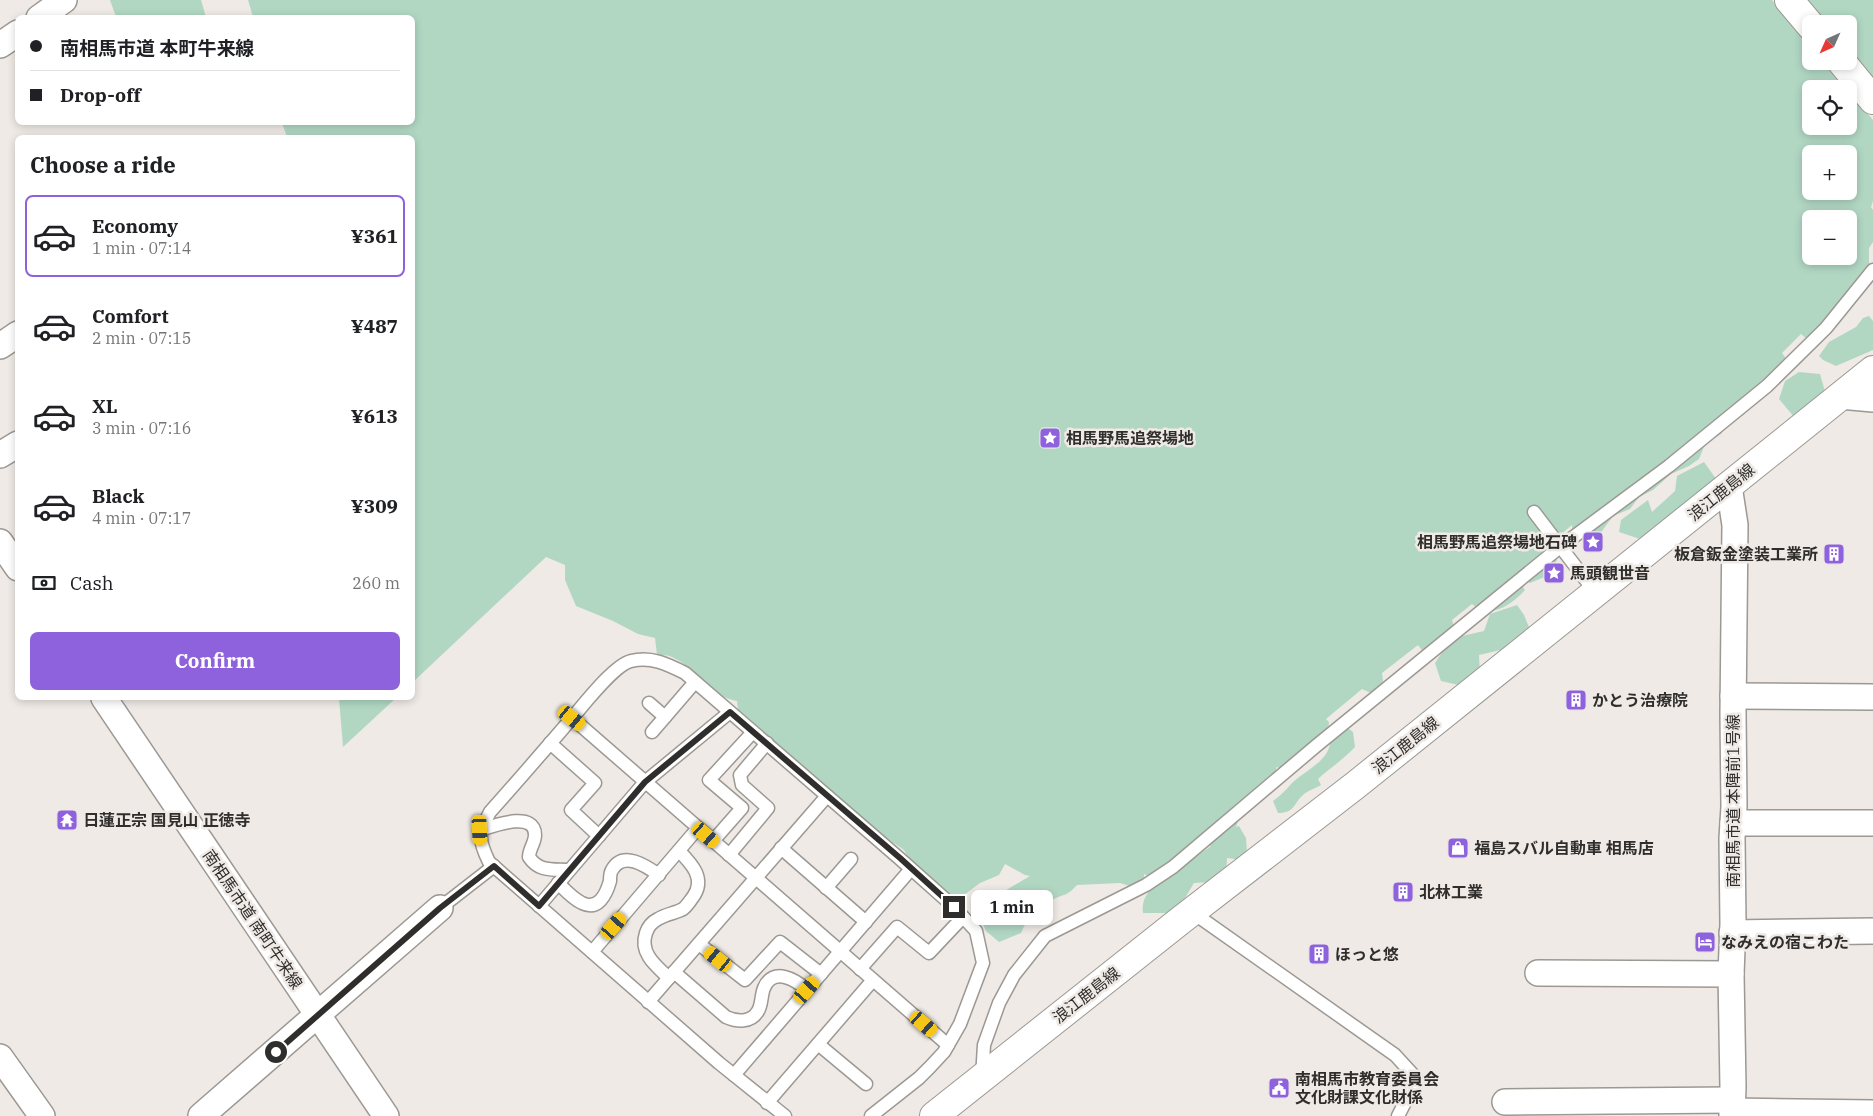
<!DOCTYPE html>
<meta charset="utf-8">
<style>
:root{--surface:#fff;--page:#f2f2f2;--text:#202124;--muted:#757577;--line:#e0e0e0;--accent:#8d62dc}
body{margin:0;font-family:"IBM Plex Serif","Noto Sans JP",serif;background:var(--page);color:var(--text);height:100vh;display:flex;flex-direction:column;font-size:19px;white-space:nowrap}
*{box-sizing:border-box;margin:0}
p{font-size:16px;color:var(--muted)}
.icon{flex:none;width:28px;height:28px;fill:none;stroke:currentColor;stroke-width:2;stroke-linecap:round;stroke-linejoin:round}
.map{position:relative;flex:1;overflow:hidden}
.details{position:absolute;left:15px;top:135px;width:400px;height:565px;display:flex;flex-direction:column;background:var(--surface);border-radius:8px;box-shadow:0 2px 8px #0003}
.details>*{flex:none}
.guide{position:absolute;left:15px;top:15px;width:400px;height:110px;border-radius:8px;box-shadow:0 2px 8px #0003;display:grid;align-content:center;height:110px;padding:0 15px;background:var(--surface)}
.needle{width:32px;rotate:225deg}
.buttons{position:absolute;left:1802px;top:15px;display:grid;gap:10px}
.buttons a{display:grid;place-items:center;width:55px;height:55px;border-radius:8px;background:var(--surface);box-shadow:0 2px 8px #0003;font-size:25px}
.end{position:absolute;width:22px;height:22px;margin:-11px;border:6px solid #2f2e2c;background:#fff;box-shadow:0 0 0 2px #fff}
.from{border-radius:50%}
.bubble{position:absolute;height:35px;border-radius:8px;background:var(--surface);box-shadow:0 2px 8px #0003;font-size:16px;font-weight:800;line-height:35px;text-align:center}
.car{position:absolute;width:15px;height:30px;margin:-15px -8px;border-radius:6px;box-shadow:0 0 4px 1px #0007;background:linear-gradient(#f5c518 24%,#345 0 40%,#f5c518 0 76%,#345 0 86%,#f5c518 0)}
.guide b{display:flex;align-items:center;gap:18px;height:48px;font-size:19px}
.guide b+b{border-top:1px solid var(--line)}
.guide i{width:12px;height:12px;background:var(--text)}
ul{padding:0;list-style:none}
li{display:flex;align-items:center;gap:15px;height:82px;margin:0 10px 8px;padding:0 5px;border:2px solid transparent;border-radius:8px}
li div{flex:1}
li b{display:block;font-size:19px}
li em{font-style:normal;font-weight:800}
li.selected{border-color:var(--accent)}
li>.icon{width:45px;height:45px;stroke-width:1.5}
h2{padding:0 15px;font-size:22px;line-height:60px}
.pay{display:flex;align-items:center;gap:12px;height:55px;padding:0 15px;font-size:19px}
.pay p{margin-inline-start:auto}
.primary-button{display:flex;gap:10px;margin-top:auto;padding:10px 15px}
.primary-button a{flex:1;height:58px;border-radius:8px;background:var(--accent);color:#fff;font-size:20px;font-weight:800;line-height:58px;text-align:center}
.map>svg:first-child{display:block}
.green{fill:#b1d7c3;fill-rule:evenodd}
.lines{fill:none;stroke-linecap:round;stroke-linejoin:round}
.lane-casing{stroke:#9c9893;stroke-width:15}
.street-casing{stroke:#9c9893;stroke-width:28}
.secondary-casing{stroke:#9c9893;stroke-width:30}
.lane{stroke:#fff;stroke-width:12}
.street{stroke:#fff;stroke-width:25}
.secondary{stroke:#fff;stroke-width:28}
.route{stroke:#2f2e2c;stroke-width:6}
.labels{text-anchor:middle;stroke-width:5;stroke-linejoin:round;paint-order:stroke}
.poi-label{font-size:16px;font-weight:bold;fill:#2f2e2c;stroke:#efeae5;text-anchor:start}
.street-label{font-size:16px;fill:#2f2e2c;stroke:#efeae5}
</style>
<div class="map">
<svg width="1873" height="1116" viewBox="0 0 1873 1116">
<rect width="100%" height="100%" fill="#efeae5"/>
<g class="green">
<polygon points="110,0 201,0 206,17 116,17"/>
<path d="M248 0H1772L1811 47V61H1824L1847 89H1811V126H1849V91L1873 120V201L1871 207 1873 210V242L1869 248V267L1837 308 1807 339 1801 334 1782 353 1785 357 1778 380 1767 391 1757 404 1740 399 1724 413 1727 423 1721 434 1705 444 1699 459 1689 466 1671 474 1653 490 1639 497 1630 509 1613 516 1599 535 1588 538 1572 529V525L1547 546 1557 560 1547 576 1530 583 1516 577 1525 590C1511 605 1491 620 1472 604L1452 620 1457 638 1462 636 1484 631 1490 614 1517 605 1524 615 1531 632 1505 649 1479 655 1480 674 1463 686 1441 681 1435 663 1443 651 1424 653 1418 645 1382 673 1383 681 1378 690 1371 693 1362 689 1326 719 1329 722 1328 731 1296 772 1276 767 1280 785 1267 796 1248 794 1236 827 1239 826 1246 838 1247 853 1242 860 1227 858 1226 877 1214 882 1194 883 1176 913H1143C1141 898 1149 890 1160 882L1144 874V882L1130 886 1120 883 1077 885C1066 897 1066 893 1054 899 1038 906 1027 918 1021 933L999 942 986 931 981 920 990 905 1003 892 1030 876 1025 875 1005 864 999 875 980 883 956 901 927 890 904 850 884 836 738 710 737 701C709 696 697 668 672 657 668 655 662 655 657 655L655 638 638 634 613 621 576 606 565 580V565L546 557 413 682 412 138 287 137 282 123 412 122V18L253 17ZM1811 154H1849V191H1811ZM1811 219H1849V256H1811ZM1196 840 1211 846 1193 859Z"/>
<polygon points="1781,0 1873,0 1873,108 1849,61 1849,24 1811,24"/>
<polygon points="1869,316 1873,321 1873,350 1836,366 1823,360 1819,356 1829,342 1856,327 1863,318"/>
<polygon points="1799,372 1820,374 1826,395 1795,418 1779,399 1785,381"/>
<polygon points="1704,462 1719,483 1649,542 1619,532 1621,520 1648,500 1652,512 1675,491 1677,476"/>
<polygon points="339,698 396,698 343,747"/>
<path d="M1340 722 1353 732 1355 747C1344 759 1330 768 1318 779L1321 785C1316 788 1307 791 1303 795 1293 804 1295 813 1278 813L1273 801C1281 795 1287 789 1293 782 1304 772 1318 766 1326 754 1334 742 1327 734 1340 722Z"/>
</g>
<g class="lines">
<g class="lane-casing">
<g id="lane">
<polyline points="1534,512 1595,592"/>
<polyline points="649,703 665,717"/>
<polyline points="572,718 948,1045"/>
<polyline points="652,732 695,682"/>
<polyline points="550,743 595,783 571,810 599,836"/>
<path d="M480 830C493 826 535 810 535 835 535 843 529 849 529 857 539 872 552 869 569 870"/>
<polyline points="713,841 742,808 709,780 753,732"/>
<polyline points="781,848 866,922"/>
<polyline points="729,855 768,808 742,785 740,775 767,743"/>
<path d="M558 883C565 890 573 899 582 903 598 911 606 895 610 881 610 878 610 873 612 870 623 850 646 866 659 875"/>
<polyline points="826,888 851,859"/>
<polyline points="539,906 645,782 730,712"/>
<polyline points="440,908 494,866"/>
<polyline points="1192,912 1395,1055 1417,1079 1398,1116"/>
<polyline points="699,944 745,980 780,942 821,974"/>
<polyline points="592,952 698,828"/>
<polyline points="860,969 897,927 929,953 963,917"/>
<path d="M674 972 726 1017C737 1022 751 1023 758 1011 762 1005 761 995 764 988 773 966 796 980 807 990"/>
<path d="M669 978C656 966 639 953 646 933 648 927 652 922 658 919 666 914 676 913 683 909 687 906 690 901 693 897 706 879 692 864 679 851"/>
<polyline points="648,1002 827,796"/>
<polyline points="818,1044 866,1084"/>
<polyline points="734,1075 911,869"/>
<polyline points="982,1077 984,1045 999,1003 1014,975 1045,936 1146,885 1173,867 1316,746 1560,547 1669,466 1767,386 1826,328 1873,270"/>
<polyline points="767,1103 873,980"/>
<path d="M785 1116 719 1063 489 862C478 839 478 834 490 812 516 783 541 754 566 725 579 711 613 665 631 661 651 656 667 664 685 673L899 858 954 907 976 931 983 963 960 1024 944 1052 930 1067 919 1078 871 1116"/>
</g>
</g>
<g class="street-casing">
<g id="street">
<polyline points="39,18 64,0"/>
<polyline points="0,45 18,33"/>
<polyline points="0,346 18,334"/>
<polyline points="1840,396 1873,399"/>
<polyline points="0,455 18,444"/>
<polyline points="1729,486 1735,525 1733,714 1734,807 1732,838 1733,924 1731,974 1733,1087 1732,1116"/>
<polyline points="0,542 18,568"/>
<polyline points="1733,696 1873,697"/>
<polyline points="104,698 386,1116"/>
<polyline points="1733,823 1873,823"/>
<polyline points="1732,933 1873,931"/>
<polyline points="1538,973 1731,974"/>
<polyline points="0,1057 42,1116"/>
<polyline points="1505,1102 1732,1100"/>
<polyline points="1732,1111 1873,1113"/>
<polyline points="201,1116 440,908"/>
</g>
</g>
<g class="secondary-casing">
<g id="secondary">
<polyline points="1789,0 1811,26"/>
<polyline points="1841,61 1873,100"/>
<polyline points="934,1116 1181,920 1357,784 1873,370"/>
</g>
</g>
<use href="#lane" class="lane"/>
<use href="#street" class="street"/>
<use href="#secondary" class="secondary"/>
</g>
<g class="lines">
<polyline class="route" points="276,1052 440,908 494,866 539,906 645,782 730,712 900,858 954,907"/>
</g>
<defs>
<g id="sight-square" transform="scale(1.125)"><rect x="-9" y="-9" width="18" height="18" rx="4" fill="#8d62dc" stroke="#efeae5"/><path d="M0-6L1.8-2.2L6-1.7L2.9 1.2L3.7 5.4L0 3.3L-3.7 5.4L-2.9 1.2L-6-1.7L-1.8-2.2Z" fill="#fff"/></g>
<g id="building-square" transform="scale(1.125)"><rect x="-9" y="-9" width="18" height="18" rx="4" fill="#8d62dc" stroke="#efeae5"/><path d="M-4-6H4V6H1V3H-1V6H-4ZM-2.5-4.3h1.7v1.8h-1.7ZM.8-4.3h1.7v1.8H.8ZM-2.5-1h1.7V.8h-1.7ZM.8-1h1.7V.8H.8Z" fill="#fff"/></g>
<g id="temple-square" transform="scale(1.125)"><rect x="-9" y="-9" width="18" height="18" rx="4" fill="#8d62dc" stroke="#efeae5"/><path d="M0-6L5-2H3V0L6.5 2.5H4V6H1.5V3h-3V6H-4V2.5H-6.5L-3 0V-2H-5Z" fill="#fff"/></g>
<g id="shop-square" transform="scale(1.125)"><rect x="-9" y="-9" width="18" height="18" rx="4" fill="#8d62dc" stroke="#efeae5"/><path d="M-5-2.5h2.3a2.7 3.5 0 0 1 5.4 0H5L5.5 6h-11ZM-1.5-2.5h3a1.5 2.3 0 0 0-3 0Z" fill="#fff"/></g>
<g id="hotel-square" transform="scale(1.125)"><rect x="-9" y="-9" width="18" height="18" rx="4" fill="#8d62dc" stroke="#efeae5"/><path d="M-6-4.5h1.5V1H6V5H4.5V3h-9V5H-6ZM-4 0a1.8 1.8 0 1 1 3.6 0ZM.5 0V-2.5h3Q6-2.5 6 0Z" fill="#fff"/></g>
<g id="civic-square" transform="scale(1.125)"><rect x="-9" y="-9" width="18" height="18" rx="4" fill="#8d62dc" stroke="#efeae5"/><path d="M-.6-6.5H3V-4.5H.6V-3L4-1V1h2V6H-6V1h2V-1L-.6-3ZM-1.2 2.5V6h2.4V2.5Z" fill="#fff"/></g>
</defs>
<g fill-rule="evenodd">
<use href="#sight-square" x="1050" y="438"/>
<use href="#sight-square" x="1593" y="542"/>
<use href="#building-square" x="1834" y="554"/>
<use href="#sight-square" x="1554" y="573"/>
<use href="#building-square" x="1576" y="700"/>
<use href="#temple-square" x="67" y="820"/>
<use href="#shop-square" x="1458" y="848"/>
<use href="#building-square" x="1403" y="892"/>
<use href="#hotel-square" x="1705" y="942"/>
<use href="#building-square" x="1319" y="954"/>
<use href="#civic-square" x="1279" y="1088"/>
</g>
<g class="labels">
<g class="poi-label">
<text x="1066" y="444">相馬野馬追祭場地</text>
<text x="1577" y="548" text-anchor="end">相馬野馬追祭場地石碑</text>
<text x="1818" y="560" text-anchor="end">板倉鈑金塗装工業所</text>
<text x="1570" y="579">馬頭観世音</text>
<text x="1592" y="706">かとう治療院</text>
<text x="83" y="826">日蓮正宗 国見山 正徳寺</text>
<text x="1474" y="854">福島スバル自動車 相馬店</text>
<text x="1419" y="898">北林工業</text>
<text x="1721" y="948">なみえの宿こわた</text>
<text x="1335" y="960">ほっと悠</text>
<text x="1295" y="1085">南相馬市教育委員会<tspan x="1295" dy="18">文化財課文化財係</tspan></text>
</g>
<g class="street-label">
<text transform="translate(1721 492) rotate(-39)" y="6">浪江鹿島線</text>
<text transform="translate(1405 745) rotate(-39)" y="6">浪江鹿島線</text>
<text transform="translate(1733 801) rotate(-90)" y="6">南相馬市道 本陣前1号線</text>
<text transform="translate(253 919) rotate(56)" y="6">南相馬市道 南町牛来線</text>
<text transform="translate(1086 995) rotate(-38)" y="6">浪江鹿島線</text>
</g>
</g>
</svg>
<div class="buttons">
<a><svg class="needle" viewBox="-14 -14 28 28"><path d="M0-13l5 13h-10z" fill="#e53935"/><path d="M0 13l5-13h-10z" fill="#757577"/></svg></a>
<a><svg class="icon" aria-label="locate" viewBox="0 0 24 24"><circle cx="12" cy="12" r="6"/><path d="M12 2v4M12 18v4M2 12h4M18 12h4"/></svg></a>
<a>+</a>
<a>−</a>
</div>
<i class="end from" style="left:276px;top:1052px"></i>
<i class="end" style="left:954px;top:907px"></i>
<div class="bubble" style="left:971px;top:890px;width:82px">1 min</div>
<i class="car" style="left:572px;top:718px;rotate:129deg"></i>
<i class="car" style="left:480px;top:830px;rotate:177deg"></i>
<i class="car" style="left:706px;top:835px;rotate:131deg"></i>
<i class="car" style="left:614px;top:926px;rotate:41deg"></i>
<i class="car" style="left:718px;top:959px;rotate:309deg"></i>
<i class="car" style="left:807px;top:990px;rotate:41deg"></i>
<i class="car" style="left:924px;top:1024px;rotate:131deg"></i>
<div class="guide">
<b><i class="from"></i>南相馬市道 本町牛来線</b>
<b><i></i>Drop-off</b>
</div>
<section class="details">
<h2>Choose a ride</h2>
<ul>
<li class="selected"><svg class="icon" aria-label="car" viewBox="0 0 24 24"><path d="M5 17H2v-5l4-1 3-4h7l3 4 3 1v5h-3M9 17h6M6 11h13"/><circle cx="7" cy="17" r="2"/><circle cx="17" cy="17" r="2"/></svg><div><b>Economy</b><p>1 min · 07:14</p></div><em>¥361</em></li>
<li><svg class="icon" aria-label="car" viewBox="0 0 24 24"><path d="M5 17H2v-5l4-1 3-4h7l3 4 3 1v5h-3M9 17h6M6 11h13"/><circle cx="7" cy="17" r="2"/><circle cx="17" cy="17" r="2"/></svg><div><b>Comfort</b><p>2 min · 07:15</p></div><em>¥487</em></li>
<li><svg class="icon" aria-label="car" viewBox="0 0 24 24"><path d="M5 17H2v-5l4-1 3-4h7l3 4 3 1v5h-3M9 17h6M6 11h13"/><circle cx="7" cy="17" r="2"/><circle cx="17" cy="17" r="2"/></svg><div><b>XL</b><p>3 min · 07:16</p></div><em>¥613</em></li>
<li><svg class="icon" aria-label="car" viewBox="0 0 24 24"><path d="M5 17H2v-5l4-1 3-4h7l3 4 3 1v5h-3M9 17h6M6 11h13"/><circle cx="7" cy="17" r="2"/><circle cx="17" cy="17" r="2"/></svg><div><b>Black</b><p>4 min · 07:17</p></div><em>¥309</em></li>
</ul>
<div class="pay"><svg class="icon" aria-label="cash" viewBox="0 0 24 24"><path d="M3 7h18v10H3z"/><circle cx="12" cy="12" r="2"/></svg>Cash<p>260 m</p></div>
<div class="primary-button"><a>Confirm</a></div>
</section>
</div>
